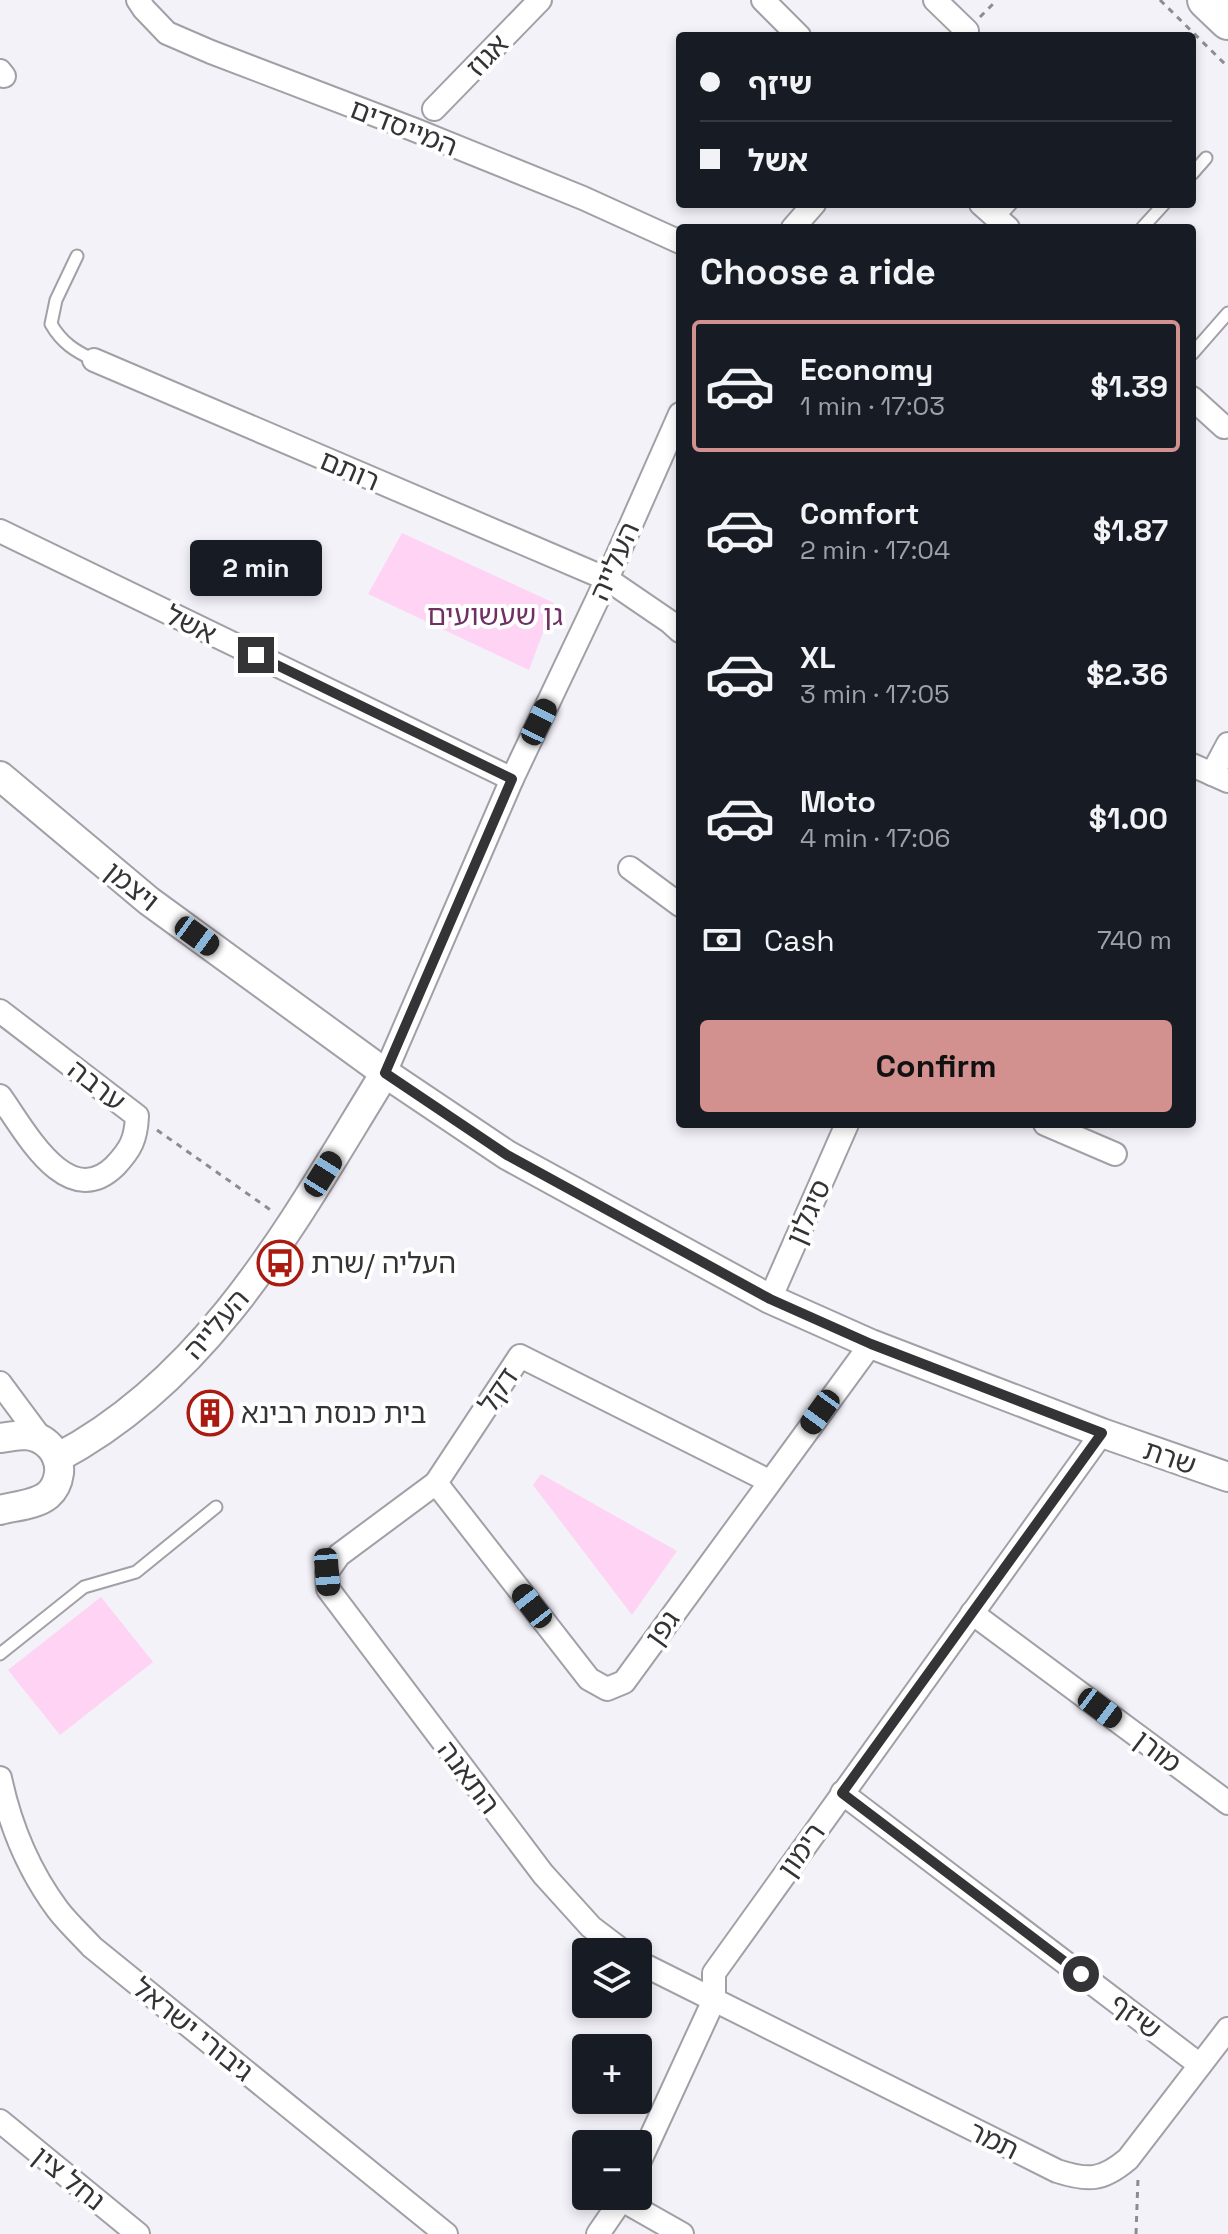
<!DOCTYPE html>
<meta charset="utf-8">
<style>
:root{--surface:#171b24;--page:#242831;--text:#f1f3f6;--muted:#9ea1a6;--line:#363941;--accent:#d2918e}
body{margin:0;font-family:"Space Grotesk","Noto Sans Hebrew",sans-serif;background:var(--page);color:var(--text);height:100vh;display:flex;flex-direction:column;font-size:30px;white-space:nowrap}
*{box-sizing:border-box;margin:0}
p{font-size:26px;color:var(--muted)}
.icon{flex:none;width:44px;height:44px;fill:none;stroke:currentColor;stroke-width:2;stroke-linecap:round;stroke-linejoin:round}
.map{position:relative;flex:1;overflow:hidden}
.details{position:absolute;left:676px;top:224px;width:520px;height:904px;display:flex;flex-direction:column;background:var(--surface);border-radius:8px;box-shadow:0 4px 12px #0003}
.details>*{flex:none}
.top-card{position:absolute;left:676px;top:32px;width:520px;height:176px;border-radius:8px;box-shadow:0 4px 12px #0003;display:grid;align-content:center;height:176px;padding:0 24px;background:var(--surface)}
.fabs{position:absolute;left:572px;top:1938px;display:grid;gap:16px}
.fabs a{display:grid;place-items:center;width:80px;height:80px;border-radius:8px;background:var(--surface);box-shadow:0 4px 12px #0003;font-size:40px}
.end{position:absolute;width:36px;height:36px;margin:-18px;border:10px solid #343336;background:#fff;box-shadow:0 0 0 4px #fff}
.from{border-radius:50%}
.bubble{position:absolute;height:56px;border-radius:8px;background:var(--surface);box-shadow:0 4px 12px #0003;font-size:26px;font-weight:700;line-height:56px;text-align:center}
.car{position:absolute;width:24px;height:48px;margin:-24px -12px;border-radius:10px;box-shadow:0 0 6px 2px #0007;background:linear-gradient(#222 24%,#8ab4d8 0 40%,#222 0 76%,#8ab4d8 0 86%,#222 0)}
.top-card b{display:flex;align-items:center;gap:28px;height:76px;font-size:30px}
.top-card b+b{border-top:2px solid var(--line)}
.top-card i{width:20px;height:20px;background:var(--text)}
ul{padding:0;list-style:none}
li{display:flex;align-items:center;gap:24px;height:132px;margin:0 16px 12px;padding:0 8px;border:4px solid transparent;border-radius:8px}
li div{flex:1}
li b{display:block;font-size:30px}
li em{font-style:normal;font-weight:700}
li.on{border-color:var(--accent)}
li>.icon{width:72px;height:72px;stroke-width:1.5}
h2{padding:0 24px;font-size:36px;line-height:96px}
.pay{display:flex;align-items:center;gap:20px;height:88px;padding:0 24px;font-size:30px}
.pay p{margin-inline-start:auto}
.action{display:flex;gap:16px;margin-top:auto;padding:16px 24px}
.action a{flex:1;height:92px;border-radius:8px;background:var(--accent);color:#111;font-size:32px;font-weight:700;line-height:92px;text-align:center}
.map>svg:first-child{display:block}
.green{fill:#fed3f3}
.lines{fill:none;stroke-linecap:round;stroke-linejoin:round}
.service-casing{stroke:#a2a0a6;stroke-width:15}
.minor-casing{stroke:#a2a0a6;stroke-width:26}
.tertiary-casing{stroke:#a2a0a6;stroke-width:32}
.trunk-casing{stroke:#a2a0a6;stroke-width:40}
.path{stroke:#8d8c91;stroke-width:3;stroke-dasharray:6 6;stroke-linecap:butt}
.service{stroke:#fff;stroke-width:11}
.minor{stroke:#fff;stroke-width:22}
.tertiary{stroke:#fff;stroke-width:28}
.trunk{stroke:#fff;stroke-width:36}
.route{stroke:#343336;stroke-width:10}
.labels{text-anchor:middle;stroke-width:8;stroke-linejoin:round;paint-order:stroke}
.street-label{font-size:28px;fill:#343336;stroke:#fff}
.park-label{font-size:28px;fill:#6f3063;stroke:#fff}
.poi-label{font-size:28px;fill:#343336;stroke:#fff;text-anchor:start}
</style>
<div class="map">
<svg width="1228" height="2234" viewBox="0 0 1228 2234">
<rect width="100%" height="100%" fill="#f4f2f9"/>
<g class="green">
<polygon points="402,533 554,603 529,670 368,594"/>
<polygon points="541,1474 677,1551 632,1615 533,1485"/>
<polygon points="101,1597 153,1662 60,1735 8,1670"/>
</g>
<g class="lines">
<g class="service-casing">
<g id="service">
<polyline points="1192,174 1206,158"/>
<polyline points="998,218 1011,204"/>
<polyline points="1142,228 1164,204"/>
<path d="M77 256 56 300 51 324C62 343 75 351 94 360"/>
<polyline points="1192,354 1228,313"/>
<polyline points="0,1654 84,1587 136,1572 216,1507"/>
</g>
</g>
<g class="minor-casing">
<g id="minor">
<polyline points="138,0 144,9 167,33 211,52 415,130 583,198 680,242"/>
<polyline points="763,0 799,36"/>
<polyline points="935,0 967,31 962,36"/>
<polyline points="0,71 4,76"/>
<polyline points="434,109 540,0"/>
<polyline points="981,204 1008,228"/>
<polyline points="793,228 814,204"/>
<polyline points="94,360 607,579 670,622 680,631"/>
<polyline points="1192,398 1224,427"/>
<polyline points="0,531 512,779"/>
<polyline points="1192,765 1228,781"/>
<polyline points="1212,774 1228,744"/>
<polyline points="630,868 680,905"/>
<path d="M0 1011 137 1116C136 1139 131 1149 115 1166 67 1213 24 1129 0 1096"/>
<polyline points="385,1073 512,779 607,579 680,414"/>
<polyline points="1045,1124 1115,1154"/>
<polyline points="770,1299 847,1124"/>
<polyline points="0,1383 43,1441"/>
<polyline points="436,1483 589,1679 607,1689 624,1682 871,1344"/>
<polyline points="972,1613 1228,1803"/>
<path d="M0 1778C10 1825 29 1871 58 1910 68 1923 81 1935 92 1947L446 2234"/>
<polyline points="842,1793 1200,2065"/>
<polyline points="624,1952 591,1927 543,1874 328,1589 327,1572 339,1555 436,1483 520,1356 769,1481"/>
<path d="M638 1962 1057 2171C1088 2181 1102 2181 1128 2159L1228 2029"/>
<polyline points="0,2121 138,2234"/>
<polyline points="638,2165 714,2000 714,1973 1102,1433"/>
<polyline points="622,2200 682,2234"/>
<polyline points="598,2234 624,2196"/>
</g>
</g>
<g class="tertiary-casing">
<g id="tertiary">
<polyline points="0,776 149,901 385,1073 507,1155 770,1299 871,1344 1102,1433 1228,1477"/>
<path d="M0 1438C8 1437 17 1435 25 1435 45 1436 61 1453 59 1473 58 1481 55 1489 48 1495 36 1505 15 1506 0 1510"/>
<path d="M57 1458C213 1376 296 1217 385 1073"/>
</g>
</g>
<g class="trunk-casing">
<polyline id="trunk" points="1206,0 1228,21"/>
</g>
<g class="path">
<polyline points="1160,0 1228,67"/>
<polyline points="980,17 997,0"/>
<polyline points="157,1130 272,1211"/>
<polyline points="1136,2234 1138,2178"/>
</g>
<use href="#service" class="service"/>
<use href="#minor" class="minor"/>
<use href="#tertiary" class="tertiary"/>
<use href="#trunk" class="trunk"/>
</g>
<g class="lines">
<polyline class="route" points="256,655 512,779 385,1073 507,1155 770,1299 871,1344 1102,1433 842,1793 1081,1974"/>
</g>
<defs>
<g id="bus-ring" transform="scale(2.3)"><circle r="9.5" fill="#fff" stroke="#ab1a10" stroke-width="1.5"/><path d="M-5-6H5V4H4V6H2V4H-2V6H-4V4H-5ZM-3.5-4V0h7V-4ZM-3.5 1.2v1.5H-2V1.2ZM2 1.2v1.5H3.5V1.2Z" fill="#ab1a10"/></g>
<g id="building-ring" transform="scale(2.3)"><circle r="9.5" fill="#fff" stroke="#ab1a10" stroke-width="1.5"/><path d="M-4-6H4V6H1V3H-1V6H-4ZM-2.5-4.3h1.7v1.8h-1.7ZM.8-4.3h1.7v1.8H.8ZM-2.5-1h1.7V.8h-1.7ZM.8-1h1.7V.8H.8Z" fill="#ab1a10"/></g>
</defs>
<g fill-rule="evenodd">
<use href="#bus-ring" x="280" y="1263"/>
<use href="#building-ring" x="210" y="1413"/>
</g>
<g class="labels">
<g class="street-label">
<text transform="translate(487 55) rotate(-46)" y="10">אגוז</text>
<text transform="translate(404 127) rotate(21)" y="10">המייסדים</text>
<text transform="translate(350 470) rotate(23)" y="10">רותם</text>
<text transform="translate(614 561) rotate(-66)" y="10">העלייה</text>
<text transform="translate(191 624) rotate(26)" y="10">אשל</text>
<text transform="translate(132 886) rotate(39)" y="10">ויצמן</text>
<text transform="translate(97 1085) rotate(38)" y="10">ערבה</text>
<text transform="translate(808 1212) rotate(-66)" y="10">סיגלון</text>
<text transform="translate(216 1324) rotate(-49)" y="10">העלייה</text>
<text transform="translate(498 1390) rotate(-56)" y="10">דקל</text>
<text transform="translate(1170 1457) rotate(19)" y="10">שרת</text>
<text transform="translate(662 1628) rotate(-54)" y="10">גפן</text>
<text transform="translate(1158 1751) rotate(37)" y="10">מורן</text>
<text transform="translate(469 1777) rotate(53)" y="10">התאנה</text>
<text transform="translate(801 1850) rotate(-55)" y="10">רימון</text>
<text transform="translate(1136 2016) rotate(37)" y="10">שיזף</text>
<text transform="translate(193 2029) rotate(39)" y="10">גיבורי ישראל</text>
<text transform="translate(994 2140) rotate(26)" y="10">תמר</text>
<text transform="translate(69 2178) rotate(39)" y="10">נחל צין</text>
</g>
<g class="park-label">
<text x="495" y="625">גן שעשועים</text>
</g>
<g class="poi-label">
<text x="311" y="1273">העליה /שרת</text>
<text x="241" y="1423">בית כנסת רבינא</text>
</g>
</g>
</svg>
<div class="fabs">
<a><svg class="icon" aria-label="layers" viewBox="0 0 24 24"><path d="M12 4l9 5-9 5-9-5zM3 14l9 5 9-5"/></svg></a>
<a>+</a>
<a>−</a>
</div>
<i class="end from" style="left:1081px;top:1974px"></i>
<i class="end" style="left:256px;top:655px"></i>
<div class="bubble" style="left:190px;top:540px;width:132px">2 min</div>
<i class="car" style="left:539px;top:722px;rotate:26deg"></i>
<i class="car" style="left:197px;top:936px;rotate:126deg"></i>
<i class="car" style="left:323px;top:1174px;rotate:32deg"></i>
<i class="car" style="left:820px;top:1412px;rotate:216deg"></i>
<i class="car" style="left:327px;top:1572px;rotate:175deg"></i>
<i class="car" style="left:532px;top:1606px;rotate:322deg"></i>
<i class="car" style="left:1100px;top:1708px;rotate:127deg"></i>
<div class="top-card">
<b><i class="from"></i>שיזף</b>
<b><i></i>אשל</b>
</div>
<section class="details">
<h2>Choose a ride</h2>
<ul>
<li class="on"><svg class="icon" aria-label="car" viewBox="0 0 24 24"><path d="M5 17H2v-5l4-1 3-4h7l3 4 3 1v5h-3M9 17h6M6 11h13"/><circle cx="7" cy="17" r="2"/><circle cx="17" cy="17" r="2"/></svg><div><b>Economy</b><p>1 min · 17:03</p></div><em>$1.39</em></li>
<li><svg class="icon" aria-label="car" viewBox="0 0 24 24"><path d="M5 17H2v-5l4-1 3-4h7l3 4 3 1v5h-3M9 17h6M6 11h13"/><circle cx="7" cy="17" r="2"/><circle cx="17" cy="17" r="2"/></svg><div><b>Comfort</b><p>2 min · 17:04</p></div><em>$1.87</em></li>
<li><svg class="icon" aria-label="car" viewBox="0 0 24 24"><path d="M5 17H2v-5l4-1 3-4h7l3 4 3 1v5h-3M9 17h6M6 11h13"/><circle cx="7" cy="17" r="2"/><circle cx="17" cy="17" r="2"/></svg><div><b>XL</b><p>3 min · 17:05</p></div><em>$2.36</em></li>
<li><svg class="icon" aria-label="car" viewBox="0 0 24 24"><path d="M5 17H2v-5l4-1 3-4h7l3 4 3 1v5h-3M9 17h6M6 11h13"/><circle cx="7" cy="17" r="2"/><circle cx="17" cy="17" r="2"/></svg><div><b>Moto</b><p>4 min · 17:06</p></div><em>$1.00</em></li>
</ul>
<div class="pay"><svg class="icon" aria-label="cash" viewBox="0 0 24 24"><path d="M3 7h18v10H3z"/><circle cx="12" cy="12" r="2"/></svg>Cash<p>740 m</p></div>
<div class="action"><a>Confirm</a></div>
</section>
</div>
